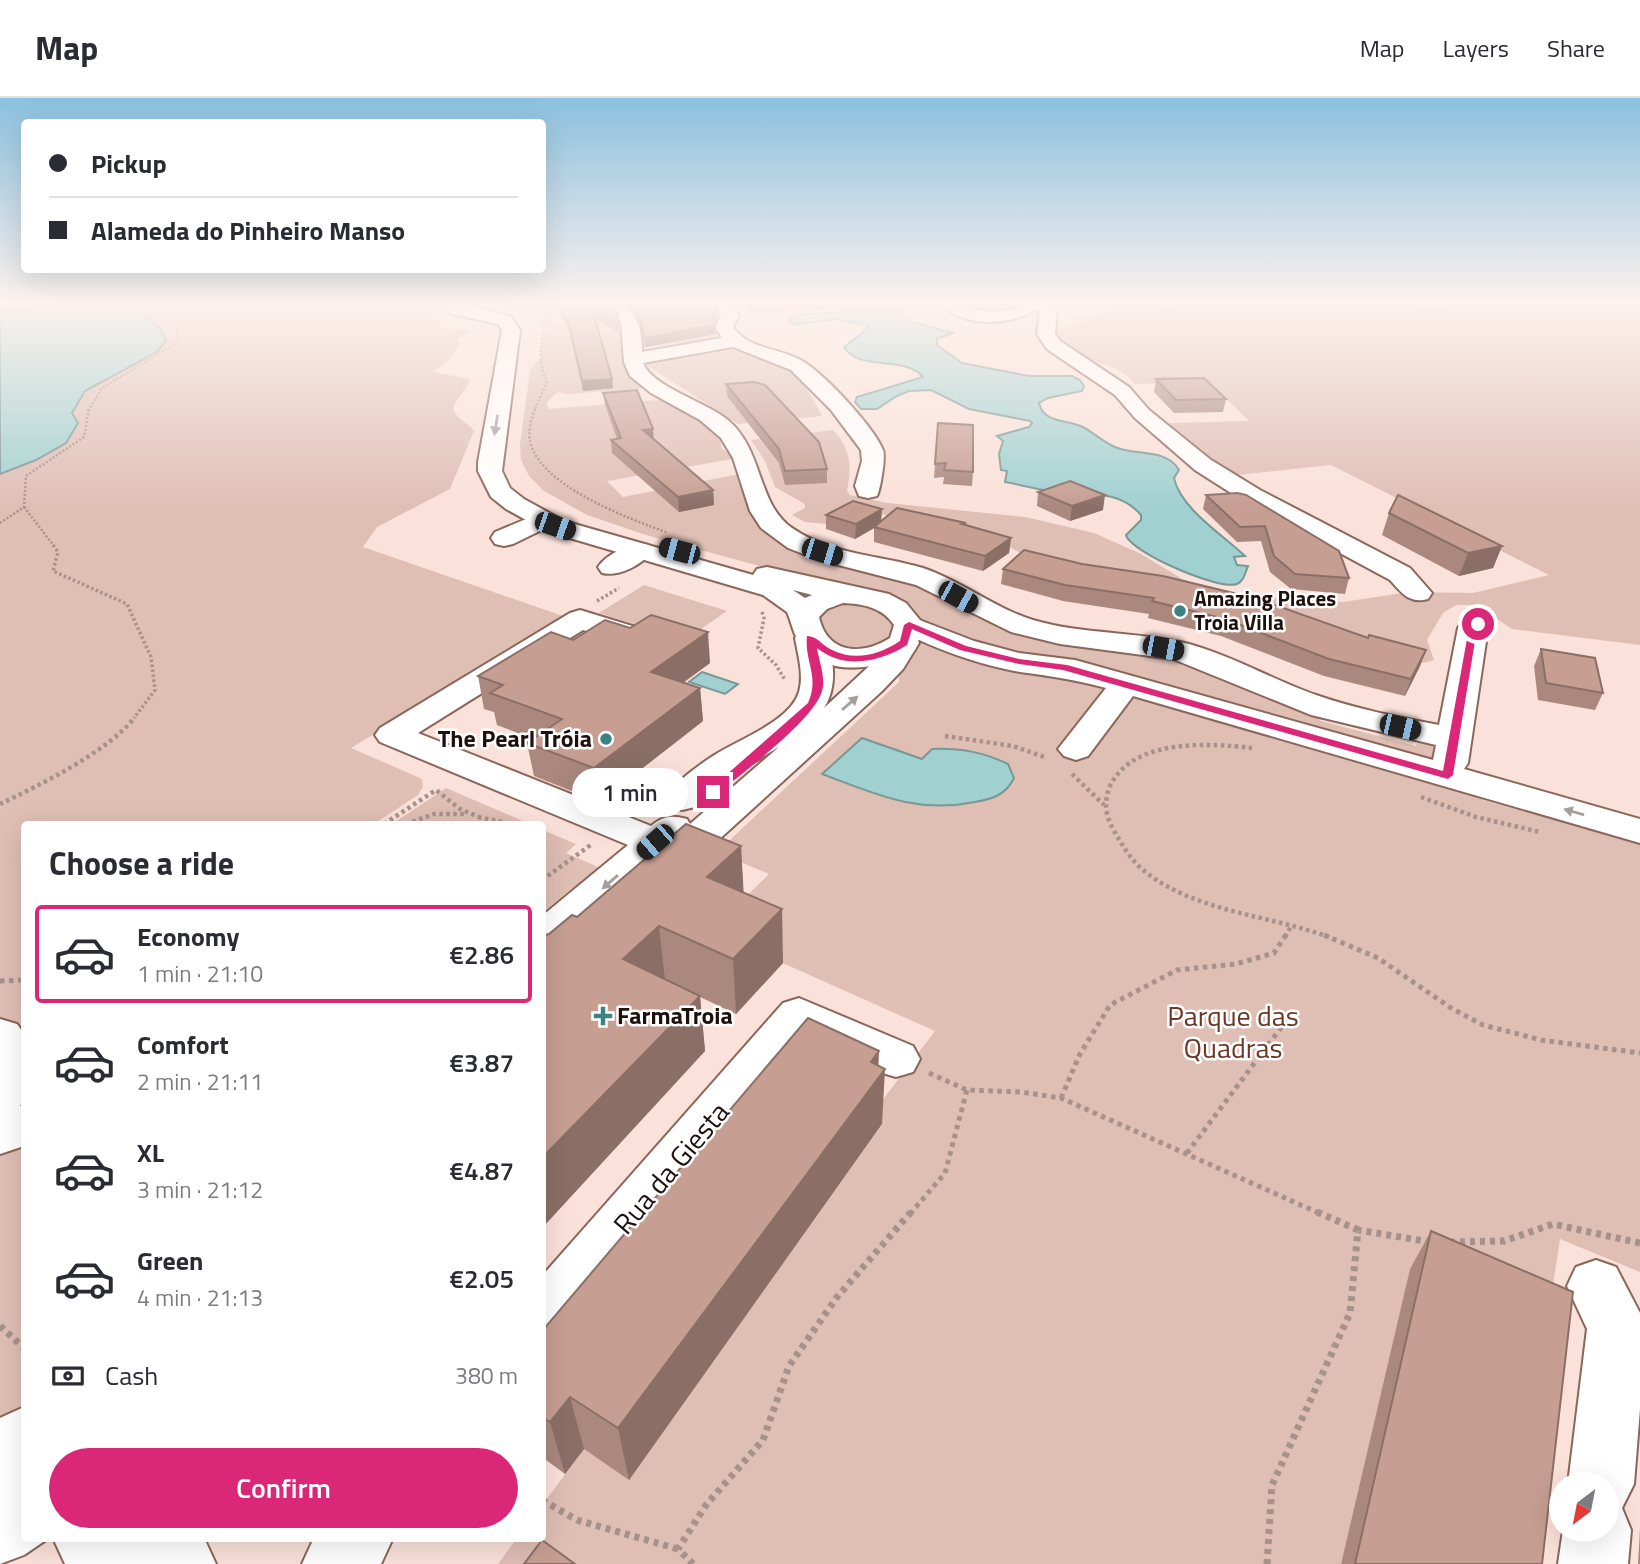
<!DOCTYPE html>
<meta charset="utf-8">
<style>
:root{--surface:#fff;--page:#f7f7f7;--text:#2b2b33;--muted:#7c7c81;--line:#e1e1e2;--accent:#db2777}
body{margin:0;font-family:"Titillium Web",sans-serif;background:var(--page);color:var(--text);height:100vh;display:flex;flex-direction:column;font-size:26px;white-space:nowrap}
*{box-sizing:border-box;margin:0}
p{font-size:23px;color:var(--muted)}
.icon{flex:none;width:38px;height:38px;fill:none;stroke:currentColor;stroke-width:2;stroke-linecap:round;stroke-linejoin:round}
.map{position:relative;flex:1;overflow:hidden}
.panel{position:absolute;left:21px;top:723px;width:525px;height:721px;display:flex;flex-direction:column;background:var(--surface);border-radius:7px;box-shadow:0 7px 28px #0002}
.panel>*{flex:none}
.guide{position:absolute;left:21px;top:21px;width:525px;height:154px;border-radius:7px;box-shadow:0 7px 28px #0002;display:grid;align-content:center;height:154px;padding:0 28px;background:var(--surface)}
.needle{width:46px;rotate:212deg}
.fabs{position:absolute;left:1549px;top:1374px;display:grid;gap:14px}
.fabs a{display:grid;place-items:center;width:70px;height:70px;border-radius:50%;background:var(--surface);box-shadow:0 7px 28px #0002;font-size:35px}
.end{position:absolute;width:32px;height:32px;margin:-16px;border:9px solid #db2777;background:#fff;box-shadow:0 0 0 4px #fff}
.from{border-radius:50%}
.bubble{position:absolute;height:49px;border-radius:24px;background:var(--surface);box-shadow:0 7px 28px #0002;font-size:23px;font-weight:600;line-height:49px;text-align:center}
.car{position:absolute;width:21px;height:42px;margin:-21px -10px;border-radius:9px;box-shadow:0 0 5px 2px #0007;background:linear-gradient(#222 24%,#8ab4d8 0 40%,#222 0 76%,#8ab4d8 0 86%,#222 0)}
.guide b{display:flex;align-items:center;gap:24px;height:66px;font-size:26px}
.guide b+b{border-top:2px solid var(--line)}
.guide i{width:18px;height:18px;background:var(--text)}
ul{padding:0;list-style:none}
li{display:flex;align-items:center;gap:21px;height:98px;margin:0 14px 10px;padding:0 14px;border:4px solid transparent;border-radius:7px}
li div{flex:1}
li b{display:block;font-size:26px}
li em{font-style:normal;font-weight:600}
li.active{border-color:var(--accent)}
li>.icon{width:63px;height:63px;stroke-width:1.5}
h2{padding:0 28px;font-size:32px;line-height:84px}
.pay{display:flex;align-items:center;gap:18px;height:77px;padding:0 28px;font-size:26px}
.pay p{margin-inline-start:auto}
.cta{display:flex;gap:14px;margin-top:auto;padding:14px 28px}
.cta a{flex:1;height:80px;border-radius:42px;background:var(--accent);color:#fff;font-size:28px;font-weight:600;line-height:80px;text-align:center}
header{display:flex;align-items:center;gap:42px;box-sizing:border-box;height:98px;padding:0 35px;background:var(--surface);border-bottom:2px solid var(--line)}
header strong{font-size:33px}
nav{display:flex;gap:38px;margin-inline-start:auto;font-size:24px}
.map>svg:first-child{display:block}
.green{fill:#dfbeb4}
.water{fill:#a0d1d0;stroke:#799795;stroke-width:2}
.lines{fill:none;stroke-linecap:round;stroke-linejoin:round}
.minor-casing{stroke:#8a665b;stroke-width:4}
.major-casing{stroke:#8a665b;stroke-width:4}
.path-far5{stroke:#a7928b;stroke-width:2;stroke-dasharray:2 2;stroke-linecap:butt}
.path-far4{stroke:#a7928b;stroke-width:2.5;stroke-dasharray:2 2;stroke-linecap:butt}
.path-far3{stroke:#a7928b;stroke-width:3.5;stroke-dasharray:2.5 2.5;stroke-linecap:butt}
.path-far2{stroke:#a7928b;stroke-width:4.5;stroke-dasharray:3.5 3.5;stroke-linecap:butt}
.path-far1{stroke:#a7928b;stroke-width:5;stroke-dasharray:4.5 4.5;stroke-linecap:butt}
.path{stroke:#a7928b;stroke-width:7;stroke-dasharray:5 5;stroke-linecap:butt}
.minor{fill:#fff;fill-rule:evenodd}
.major{fill:#fff;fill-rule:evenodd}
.wall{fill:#aa887e}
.shaded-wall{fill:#8b6f66}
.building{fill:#c69e92;stroke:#8b6f66;stroke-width:2}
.oneway{fill:#a59f9e}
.route{fill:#db2777}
.poi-dot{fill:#3b8383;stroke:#fff;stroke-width:2.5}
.labels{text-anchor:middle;stroke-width:5;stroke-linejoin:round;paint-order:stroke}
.far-poi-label{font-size:21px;font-weight:bold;fill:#1e100c;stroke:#fff;text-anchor:start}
.poi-label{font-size:24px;font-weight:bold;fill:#1e100c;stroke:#fff;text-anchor:end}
.near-park-label{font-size:28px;fill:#6c3726;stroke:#fff}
.near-street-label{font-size:28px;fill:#1e100c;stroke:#fff}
</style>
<header>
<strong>Map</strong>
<nav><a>Map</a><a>Layers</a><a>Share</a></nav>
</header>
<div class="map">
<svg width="1640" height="1466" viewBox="0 0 1640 1466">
<rect width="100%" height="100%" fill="#fae1d9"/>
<g class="green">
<path d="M92 205H429L433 217 443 230 473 233 457 241 460 246 448 263 433 274 470 281C467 293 457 298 453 310 456 321 468 324 474 333L450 391 377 429 363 449 566 519 351 650 422 681 423 689 418 697 374 726H24V926L13 933 0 924V267Z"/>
<path d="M526 205H713L720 211 713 228 717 240 643 250C647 233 642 224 630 211L556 216 559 220 551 221 553 225 616 219 622 230 626 268 650 290 567 296 558 294 546 305 549 311 670 301 720 339 722 351 737 358 732 361 607 383 623 399 744 375C747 401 749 419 770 435L891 474 970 511 1183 559 1304 610 1321 623 1416 648 1421 638 1442 643 1436 670 1007 558 927 526 911 511 883 495 818 484 646 437 587 417 544 393 529 378 521 362 520 347 530 272 541 260V244L548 229 543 220Z"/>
<path d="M1118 205H1640V547L1512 531 1476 507H1456L1443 515 1427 542 1434 562 1423 565 1028 460 1007 447 877 415 851 416 826 426 805 424 792 417 805 410V406L775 389 765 363 751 342 833 332C851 351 852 368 847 393L850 397 887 405 1025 419 1094 435 1141 456 1184 482 1249 498 1343 504 1409 494 1473 495 1549 477 1331 367 1237 377 1210 359 1169 325 1249 323 1209 284 1134 286C1119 262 1086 268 1065 252 1060 248 1056 239 1052 233L1076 227Z"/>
<path d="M739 251C789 271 797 268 822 318L738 326 645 266Z"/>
<polygon points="644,487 727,513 685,542 599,515"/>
<path d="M869 504C883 515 899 522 892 541L866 555 834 548 815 526C824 497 843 505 869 504Z"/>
<polygon points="921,537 1474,692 1483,702 1566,725 1595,727 1640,740 1640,1174 1560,1141 1546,1232 1410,1172 1341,1466 498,1466 517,1440 542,1440 543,1406 584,1351 629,1381 882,1027 869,1020 935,933 711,833 769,776 717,754 899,584 899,572"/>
<polygon points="446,690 530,726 392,726"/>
<polygon points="543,732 576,746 566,755 607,773 594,784 571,791 543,814"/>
<polygon points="24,1044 24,1312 0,1333 0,1052"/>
</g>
<g class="water">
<polygon points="0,205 142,205 141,214 160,231 166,242 157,254 85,293 72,315 78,325 66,345 36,362 0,376"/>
<path d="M857 205H902V219L905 222 953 235 937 241V247L962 265 1029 278H1072L1080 282 1084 288 1082 293 1048 300 1039 305C1044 326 1067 321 1083 329 1094 335 1103 344 1115 349 1135 358 1167 350 1179 372L1174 380C1180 410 1224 438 1245 458L1234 459 1237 467 1248 468C1245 475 1244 483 1237 486 1220 493 1130 454 1126 437L1141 422V417C1120 392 1089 397 1059 394 1041 393 1023 387 1005 384L1007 373 1001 372 999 356 1003 343 997 338 1029 329 1032 325 1030 323 969 311 931 292 909 293 897 298 877 311H861L855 304 857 299 923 279C905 257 859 274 844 249L867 231V227L834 221 792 227 788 221C809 208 837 224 857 205Z"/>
<polygon points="702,574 738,586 725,596 689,584"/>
<path d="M862 640 922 661 932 651C961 650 983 654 1008 666L1014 680C1006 697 992 701 975 704 916 716 876 696 822 676Z"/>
</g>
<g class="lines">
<g class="minor-casing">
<g id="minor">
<path d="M606 205H624C639 220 642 233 642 254L722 240 715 229 721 217 714 205H730L739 217 733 229C748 252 782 250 804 264 825 277 874 329 883 352 886 359 880 393 877 398L868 400 859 398 855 388 862 363 861 352 831 312 791 272 733 249 643 265C653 290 708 304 729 323 764 354 757 406 792 430 831 457 880 457 923 470 962 483 994 510 1033 522 1083 537 1138 533 1189 546 1233 558 1273 582 1316 597 1356 611 1398 619 1439 627L1458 530 1467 516 1478 513 1489 516 1493 522 1488 530 1468 665 1464 671 1640 721V745L1133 598 1088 658 1076 662 1064 658 1058 651 1106 590C1077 582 1050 578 1020 574 985 568 950 556 917 541L919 545 903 571 882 593 681 776 667 780 653 776 649 770 557 852 542 857V818L628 747 380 644 375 637 380 630 570 515 580 512 652 534 656 540 652 546 641 549 583 532 418 635 651 728C663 718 671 717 687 721L690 726 779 649 737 674 695 709 682 712 669 709 663 701C675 685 696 669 713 658 737 642 790 624 799 594 804 577 798 557 795 540L799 534 810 531 821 534C835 554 838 589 824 610L880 558 893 538 904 536 894 527 898 521 909 518 974 543 1019 555 1075 562 1433 662 1436 647 1311 617 1173 561 1060 546 1011 534 916 487 819 462 788 450 761 430 750 413 733 360 721 340 700 322 651 295 630 278 624 264 621 224Z"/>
<path d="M940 205C961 205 979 216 1000 213 1018 212 1042 194 1057 212L1055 236 1060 243 1129 289 1149 312 1211 362 1260 392 1410 470 1432 495 1428 501C1409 506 1402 495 1390 482L1242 402 1195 372 1135 320 1115 297 1047 251 1037 236 1040 214 1035 212C1009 228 962 230 940 205Z"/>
<polygon points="543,414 552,417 556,422 552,427 513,446 504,448 495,446 491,440 495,434"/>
<path d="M639 445 648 447 652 453C642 467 619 479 602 475L598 469C606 457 625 448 639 445Z"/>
<polygon points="799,900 913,948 920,961 913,974 896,979 879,974 806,940 563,1242 542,1249 542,1178 783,905"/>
<polygon points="0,921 17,926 24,936 24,1001 20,1008 24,1008 24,1048 0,1056"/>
<polygon points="1596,1162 1616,1169 1640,1215 1640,1311 1634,1386 1622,1410 1631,1432 1628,1466 1558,1466 1563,1432 1606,1432 1606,1386 1568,1386 1587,1231 1567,1188 1576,1169"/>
<polygon points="24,1309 24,1440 49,1440 24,1457 0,1466 0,1320"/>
<polygon points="53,1440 204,1440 216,1466 65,1466"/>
<polygon points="314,1440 393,1440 381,1466 302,1466"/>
</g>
</g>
<g class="major-casing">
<path id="major" d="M443 205H461L510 218 520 232 502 373 510 390 524 401 564 423 753 477 757 471 767 469 889 496 906 505 924 527 915 552C886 570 834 580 806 553 794 542 793 528 787 514L763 497 546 433 506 411 491 399 478 373V364L502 232 498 226 452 216ZM793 492 812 497 805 500ZM843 505C863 506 882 509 894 527L890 540C862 558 827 556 819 519L827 511Z"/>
</g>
<g class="path-far5">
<path d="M524 205 545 227C540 248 538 264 547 284L534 313"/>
<polyline points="1070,221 1219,209 1341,209 1542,218 1640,217"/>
<polyline points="88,313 102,290 175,246 178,238 176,231 188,221 177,205"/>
</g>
<g class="path-far4">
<path d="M535 311C531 321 528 333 530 343 540 389 629 420 668 435"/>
<polyline points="24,409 54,448"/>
<polyline points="0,425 24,409 26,378 84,339 89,311"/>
</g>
<g class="path-far3">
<polyline points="53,447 58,454 53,473 127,506 151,559 155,592 134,620"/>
<polyline points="597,503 619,490"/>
<polyline points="762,514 764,520 758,550 776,567 785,582"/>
</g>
<g class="path-far2">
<polyline points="945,638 1013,648 1047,660"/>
<path d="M1252 650C1209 645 1133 640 1110 688 1104 702 1105 716 1112 729 1121 745 1129 760 1143 772 1194 814 1269 817 1329 839"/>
<polyline points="1072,676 1104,707"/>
<polyline points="1421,699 1476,719 1540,734"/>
<path d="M0 706C40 687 109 653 135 619"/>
<polyline points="478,719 512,726"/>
<polyline points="384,726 436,692 460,711 479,719"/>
<polyline points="406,726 434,716 466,716"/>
<polyline points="542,782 592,746"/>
<polyline points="1285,839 1292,827"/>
</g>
<g class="path-far1">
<polyline points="1324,837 1378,860 1451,910 1483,927 1541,942 1640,955"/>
<polyline points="0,883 24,882"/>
<polyline points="929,975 967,992 1021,994 1061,1000 1321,1116"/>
<polyline points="1061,1000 1080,956 1110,907 1177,872 1236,866 1274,855 1286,837"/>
<polyline points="1187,1055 1295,911"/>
<polyline points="910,1116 945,1075 967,992"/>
</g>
<g class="path">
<polyline points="1317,1114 1358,1132"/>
<polyline points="1450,1144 1504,1143 1553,1126 1640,1145"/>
<polyline points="0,1228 24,1250"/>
<polyline points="542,1402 577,1422 678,1451"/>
<polyline points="693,1466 678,1451 706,1407 763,1342 789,1268 837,1199 911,1114"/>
<polyline points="1267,1466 1272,1387 1350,1215 1358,1132 1430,1144"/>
</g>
<use href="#minor" class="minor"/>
<use href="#major" class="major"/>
</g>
<g class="wall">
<polygon points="555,205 609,205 618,216 619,235 594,220 613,290 583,293 569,232 556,211"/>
<polygon points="627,205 712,205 717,218 715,224 716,227 716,236 645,249 641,227 631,209"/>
<polygon points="748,205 824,205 824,212 748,214"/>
<polygon points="1156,281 1226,301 1223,314 1174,315 1154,294"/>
<polygon points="726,286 827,371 827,385 785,387 779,365 727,298"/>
<polygon points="603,295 653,331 653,340 713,392 714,407 679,414 612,355 611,342 617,341 605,307"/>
<polygon points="938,325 973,374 972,388 943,386 944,379 934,380"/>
<polygon points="1038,394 1103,412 1070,423 1037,408"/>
<polygon points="1237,395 1349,480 1345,496 1291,491 1270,474 1261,443 1237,444 1203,411 1206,397"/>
<polygon points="1389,415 1502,448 1493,470 1459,478 1382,437"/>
<polygon points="826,417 881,423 966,425 966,427 1011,440 1009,455 983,473 874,444 874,430 855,441 826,431"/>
<polygon points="1003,471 1368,540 1426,552 1420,568 1405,598 1324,578 1221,538 1148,520 1149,516 1063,503 1001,486"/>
<polygon points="1541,551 1603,595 1595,612 1538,602 1534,568"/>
<polygon points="710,565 684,584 700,590 703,623 599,704 534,678 527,645 533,641 497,627 494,614 484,611 478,578"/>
<polygon points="741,748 743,794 783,865 736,916 700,899 705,953 542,1130 542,838 549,836 577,819"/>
<polygon points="879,968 882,1026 629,1382 584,1351 565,1376 542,1359 542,1233"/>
<polygon points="1431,1133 1542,1466 1341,1466 1410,1171"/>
<polygon points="1640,1431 1640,1466 1638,1466"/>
</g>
<g class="shaded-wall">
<polygon points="717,210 717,218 713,228 716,227 716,236 645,249 644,240 712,219"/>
<polygon points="612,281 613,290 583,293 582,283"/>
<polygon points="653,331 654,344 643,332"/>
<polygon points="713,392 714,407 679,414 678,399"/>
<polygon points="1105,397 1103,412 1070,423 1072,408"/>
<polygon points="882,411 881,426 855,441 856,426"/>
<polygon points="1011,440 1009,455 983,473 985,458"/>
<polygon points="1502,448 1493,470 1459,478 1468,455"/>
<polygon points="708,534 710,565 654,606 651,574"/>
<polygon points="1426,552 1420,568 1405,598 1411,581"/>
<polygon points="700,590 703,623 599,704 594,670"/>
<polygon points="741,748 744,801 707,779"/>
<polygon points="782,811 783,865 736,916 733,861"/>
<polygon points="659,828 665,882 623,861"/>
<polygon points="700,898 705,953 542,1130 542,1060"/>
<polygon points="879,953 878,980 885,971 882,1026 629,1382 618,1330"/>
<polygon points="570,1299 584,1351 565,1376 550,1324"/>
</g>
<g class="building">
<polygon points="557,205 609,205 618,216 618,227 592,210 612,281 582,283 568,223"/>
<polygon points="633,205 712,205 717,210 712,219 716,227 644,240 640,218"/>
<polygon points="1204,280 1226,301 1176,302 1156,281"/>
<polygon points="754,284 765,287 819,344 827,371 785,373 779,351 726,286"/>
<polygon points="637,292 653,331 643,332 713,392 678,399 611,342 621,340 603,295"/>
<polygon points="938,325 973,327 973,374 944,372 946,365 935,366"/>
<polygon points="1070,383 1105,397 1072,408 1038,394"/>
<polygon points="1237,395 1246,397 1339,453 1349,480 1295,476 1274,458 1265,428 1240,429 1206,397"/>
<polygon points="1398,397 1502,448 1468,455 1389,415"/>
<polygon points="853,403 882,411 856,426 826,417"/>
<polygon points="897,410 966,425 962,426 1011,440 985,458 874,429"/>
<polygon points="1024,452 1082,466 1163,478 1258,501 1368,540 1369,537 1426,552 1411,581 1329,561 1225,521 1152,503 1154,500 1065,487 1003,471"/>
<polygon points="651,517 708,534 651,574 700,590 594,670 527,645 562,621 490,595 503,587 478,578 551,534 573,542 605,522 630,530"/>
<polygon points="1541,551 1595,560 1603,595 1546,585"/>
<polygon points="686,726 741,748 707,779 782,811 733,861 659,828 623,861 700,898 542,1060 542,838 549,836 572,817 577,819"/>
<polygon points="808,920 879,953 871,964 885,971 618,1330 570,1299 550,1324 542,1319 542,1233"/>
<polygon points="1431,1133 1573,1194 1542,1466 1355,1466"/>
<polygon points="542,1442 575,1466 524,1466"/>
</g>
<defs><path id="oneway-solid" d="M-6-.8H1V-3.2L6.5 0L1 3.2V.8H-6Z" transform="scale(1.75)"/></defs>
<g class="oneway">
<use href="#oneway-solid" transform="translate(496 327) rotate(99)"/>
<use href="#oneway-solid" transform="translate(850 605) rotate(-41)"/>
<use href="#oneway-solid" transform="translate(1574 714) rotate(-164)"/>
<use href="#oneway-solid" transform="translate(610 784) rotate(139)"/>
</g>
<linearGradient id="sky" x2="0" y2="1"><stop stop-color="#8bc0de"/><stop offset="0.5" stop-color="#fdf2ee"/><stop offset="1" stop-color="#fdf2ee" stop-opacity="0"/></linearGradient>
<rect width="1640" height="410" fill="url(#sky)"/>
<path class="route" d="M909 524 966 548 1019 561 1067 567 1443 673 1469 530 1475 524 1482 526 1477 531 1453 677 1448 681 1063 572 1019 566 960 552 912 531 907 547C880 564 844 572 817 550 819 563 826 580 822 593 814 622 742 675 717 696H709V692L808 605C820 578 804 563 807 538 817 538 822 547 830 551 854 564 879 557 900 543L904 527Z"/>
<g class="poi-dot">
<circle cx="1180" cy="513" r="7"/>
<circle cx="606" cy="641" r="7"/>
<path d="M599.5 907.5h7v7h7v7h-7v7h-7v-7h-7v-7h7z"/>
</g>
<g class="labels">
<g class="far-poi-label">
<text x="1194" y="508">Amazing Places<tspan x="1194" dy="24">Troia Villa</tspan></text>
</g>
<g class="poi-label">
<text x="592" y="649">The Pearl Tróia</text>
<text x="617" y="926" text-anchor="start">FarmaTroia</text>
</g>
<g class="near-park-label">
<text x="1233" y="928">Parque das<tspan x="1233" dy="32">Quadras</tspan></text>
</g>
<g class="near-street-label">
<text transform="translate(671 1070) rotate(-50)" y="10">Rua da Giesta</text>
</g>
</g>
</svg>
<div class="fabs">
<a><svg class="needle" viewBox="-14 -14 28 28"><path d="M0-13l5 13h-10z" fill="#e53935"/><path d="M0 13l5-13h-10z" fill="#7c7c81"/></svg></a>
</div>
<i class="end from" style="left:1478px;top:526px"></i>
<i class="end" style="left:713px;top:694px"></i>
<div class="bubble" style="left:572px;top:670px;width:116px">1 min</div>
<i class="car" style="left:555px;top:428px;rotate:109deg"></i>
<i class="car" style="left:679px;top:453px;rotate:285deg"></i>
<i class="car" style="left:822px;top:454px;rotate:107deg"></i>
<i class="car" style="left:958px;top:499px;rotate:119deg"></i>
<i class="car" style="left:1163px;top:550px;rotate:101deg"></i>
<i class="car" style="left:1400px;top:629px;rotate:103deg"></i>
<i class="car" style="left:655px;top:744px;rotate:229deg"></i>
<div class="guide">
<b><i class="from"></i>Pickup</b>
<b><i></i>Alameda do Pinheiro Manso</b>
</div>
<section class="panel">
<h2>Choose a ride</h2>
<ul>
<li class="active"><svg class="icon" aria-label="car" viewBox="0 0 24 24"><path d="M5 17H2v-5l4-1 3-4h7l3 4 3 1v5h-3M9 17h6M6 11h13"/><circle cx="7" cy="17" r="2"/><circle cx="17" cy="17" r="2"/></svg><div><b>Economy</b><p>1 min · 21:10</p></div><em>€2.86</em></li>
<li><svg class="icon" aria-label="car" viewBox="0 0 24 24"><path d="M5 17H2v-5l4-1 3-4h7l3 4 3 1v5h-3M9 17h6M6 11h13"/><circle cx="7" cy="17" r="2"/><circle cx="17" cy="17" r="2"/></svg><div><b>Comfort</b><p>2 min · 21:11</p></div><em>€3.87</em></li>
<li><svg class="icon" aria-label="car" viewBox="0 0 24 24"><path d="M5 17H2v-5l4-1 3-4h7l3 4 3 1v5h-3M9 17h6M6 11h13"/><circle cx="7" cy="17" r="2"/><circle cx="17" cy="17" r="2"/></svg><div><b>XL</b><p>3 min · 21:12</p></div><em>€4.87</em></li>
<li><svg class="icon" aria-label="car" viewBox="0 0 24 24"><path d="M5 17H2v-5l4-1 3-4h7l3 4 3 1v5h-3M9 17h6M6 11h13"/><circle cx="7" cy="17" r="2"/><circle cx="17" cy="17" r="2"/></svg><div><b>Green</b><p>4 min · 21:13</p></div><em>€2.05</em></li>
</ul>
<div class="pay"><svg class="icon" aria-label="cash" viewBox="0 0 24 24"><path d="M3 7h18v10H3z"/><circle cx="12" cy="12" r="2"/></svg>Cash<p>380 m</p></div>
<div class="cta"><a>Confirm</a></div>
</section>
</div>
